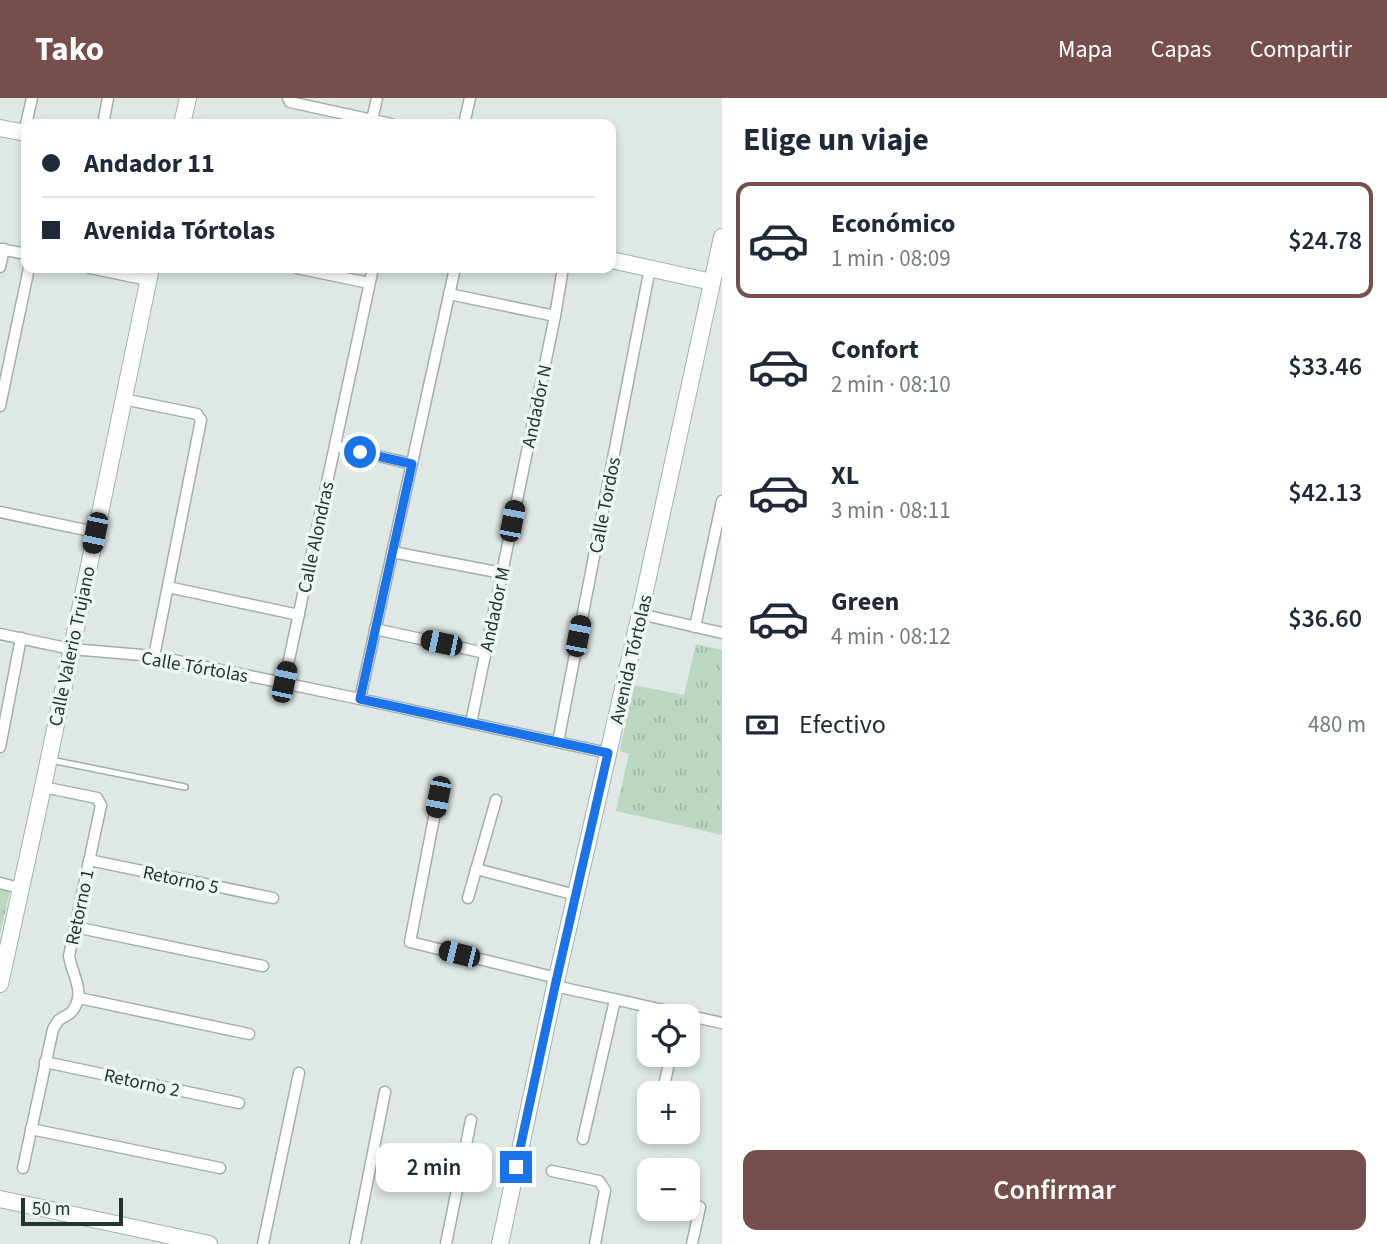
<!DOCTYPE html>
<html lang="es">
<meta charset="utf-8">
<style>
:root{--surface:#fff;--page:#f2f2f3;--text:#1f2937;--muted:#747a83;--line:#e0e1e3;--accent:#764e4c}
body{margin:0;font-family:"Source Sans 3",sans-serif;background:var(--page);color:var(--text);height:100vh;display:flex;flex-direction:column;font-size:26px;white-space:nowrap}
*{box-sizing:border-box;margin:0}
p{font-size:23px;color:var(--muted)}
.icon{flex:none;width:38px;height:38px;fill:none;stroke:currentColor;stroke-width:2;stroke-linecap:round;stroke-linejoin:round}
.map{position:relative;flex:1;overflow:hidden}
.sheet{display:flex;flex-direction:column;background:var(--surface);width:665px}
.sheet>*{flex:none}
.hud{position:absolute;left:21px;top:21px;width:595px;height:154px;border-radius:14px;box-shadow:0 4px 10px #0003;display:grid;align-content:center;height:154px;padding:0 21px;background:var(--surface)}
.buttons{position:absolute;left:637px;top:906px;display:grid;gap:14px}
.buttons a{display:grid;place-items:center;width:63px;height:63px;border-radius:14px;background:var(--surface);box-shadow:0 4px 10px #0003;font-size:35px}
.scale{position:absolute;left:21px;bottom:18px;width:102px;box-sizing:border-box;padding-left:7px;border:4px solid #223630;border-top:0;font-size:19px;line-height:24px;white-space:nowrap;color:#223630;-webkit-text-stroke:5px #eff6f2;paint-order:stroke}
.end{position:absolute;width:32px;height:32px;margin:-16px;border:9px solid #1a73e8;background:#fff;box-shadow:0 0 0 4px #fff}
.from{border-radius:50%}
.bubble{position:absolute;height:49px;border-radius:14px;background:var(--surface);box-shadow:0 4px 10px #0003;font-size:23px;font-weight:600;line-height:49px;text-align:center}
.car{position:absolute;width:21px;height:42px;margin:-21px -10px;border-radius:9px;box-shadow:0 0 5px 2px #0007;background:linear-gradient(#222 24%,#8ab4d8 0 40%,#222 0 76%,#8ab4d8 0 86%,#222 0)}
.hud b{display:flex;align-items:center;gap:24px;height:66px;font-size:26px}
.hud b+b{border-top:2px solid var(--line)}
.hud i{width:18px;height:18px;background:var(--text)}
ul{padding:0;list-style:none}
li{display:flex;align-items:center;gap:21px;height:116px;margin:0 14px 10px;padding:0 7px;border:4px solid transparent;border-radius:14px}
li div{flex:1}
li b{display:block;font-size:26px}
li em{font-style:normal;font-weight:600}
li.active{border-color:var(--accent)}
li>.icon{width:63px;height:63px;stroke-width:1.5}
h2{padding:0 21px;font-size:32px;line-height:84px}
.pay{display:flex;align-items:center;gap:18px;height:77px;padding:0 21px;font-size:26px}
.pay p{margin-inline-start:auto}
.action{display:flex;gap:14px;margin-top:auto;padding:14px 21px}
.action a{flex:1;height:80px;border-radius:14px;background:var(--accent);color:#fff;font-size:28px;font-weight:600;line-height:80px;text-align:center}
header{display:flex;align-items:center;gap:42px;box-sizing:border-box;height:98px;padding:0 35px;background:var(--accent);color:#fff}
header strong{font-size:33px}
nav{display:flex;gap:38px;margin-inline-start:auto;font-size:24px}
main{display:flex;flex:1;min-height:0}
.map>svg:first-child{display:block}
.park{fill:url(#park-tufts)}
.lines{fill:none;stroke-linecap:round;stroke-linejoin:round}
.lane-casing{stroke:#a3afaa;stroke-width:8}
.street-casing{stroke:#a3afaa;stroke-width:13}
.secondary-casing{stroke:#a0b3ab;stroke-width:18}
.lane{stroke:#fff;stroke-width:5}
.street{stroke:#fff;stroke-width:10}
.secondary{stroke:#fff;stroke-width:16}
.route{stroke:#1a73e8;stroke-width:9}
.labels{text-anchor:middle;stroke-width:7;stroke-linejoin:round;paint-order:stroke}
.street-label{font-size:19px;fill:#223630;stroke:#eff6f2}
</style>
<header>
<strong>Tako</strong>
<nav><a>Mapa</a><a>Capas</a><a>Compartir</a></nav>
</header>
<main>
<div class="map">
<svg width="722" height="1146" viewBox="0 0 722 1146">
<defs>
<pattern id="park-tufts" width="24" height="20" patternUnits="userSpaceOnUse" patternTransform="scale(1.75)"><rect width="24" height="20" fill="#bad7c0"/><path d="M3 7l-1-3M5 7V3M7 7l1-3M15 17l-1-3M17 17v-4M19 17l1-3" fill="none" stroke="#a0b9a5"/></pattern>
</defs>
<rect width="100%" height="100%" fill="#dfe8e4"/>
<g class="park">
<polygon points="696,546 722,552 722,737 616,713 629,656 620,653 633,587 684,597"/>
<polygon points="0,789 10,792 0,836"/>
</g>
<g class="lines">
<g class="lane-casing">
<polyline id="lane" points="51,662 185,689"/>
</g>
<g class="street-casing">
<g id="street">
<polyline points="288,0 290,4 391,26"/>
<polyline points="372,22 377,0"/>
<polyline points="103,26 108,0"/>
<polyline points="464,26 470,0"/>
<polyline points="24,35 32,0"/>
<polyline points="0,151 26,156"/>
<polyline points="0,169 4,151"/>
<polyline points="90,170 148,182"/>
<polyline points="297,170 369,185"/>
<polyline points="449,196 555,218"/>
<polyline points="123,301 197,316 201,322 154,558"/>
<polyline points="0,308 29,170"/>
<polyline points="335,348 412,366"/>
<polyline points="0,414 95,434"/>
<polyline points="392,454 502,475"/>
<polyline points="168,489 299,517"/>
<polyline points="640,516 722,535"/>
<polyline points="695,529 722,403"/>
<polyline points="375,531 485,555"/>
<polyline points="0,536 71,551 154,558 360,601 608,655"/>
<polyline points="284,585 373,170"/>
<polyline points="360,601 455,170"/>
<polyline points="471,625 555,218 563,170"/>
<polyline points="558,644 650,170"/>
<polyline points="0,649 21,540"/>
<polyline points="438,699 410,844 557,880"/>
<polyline points="89,762 273,800"/>
<polyline points="476,771 576,797"/>
<polyline points="0,785 20,790"/>
<polyline points="468,800 496,702"/>
<polyline points="75,829 263,868"/>
<polyline points="555,888 722,925"/>
<polyline points="79,900 249,936"/>
<polyline points="45,964 239,1005"/>
<polyline points="662,996 671,957"/>
<polyline points="31,1031 220,1070"/>
<polyline points="583,1041 615,902"/>
<path d="M23 1070 53 931C55 928 57 924 59 922 64 918 70 917 73 912 86 894 72 877 69 858L101 707 97 700 43 689"/>
<polyline points="552,1073 599,1083 605,1092 595,1146"/>
<polyline points="263,1146 299,975"/>
<polyline points="355,1146 385,994"/>
<polyline points="446,1146 471,1022"/>
<polyline points="692,1146 700,1109"/>
</g>
</g>
<g class="secondary-casing">
<g id="secondary">
<polyline points="182,26 188,0"/>
<polyline points="0,30 26,35"/>
<polyline points="611,162 712,184"/>
<polyline points="0,886 43,689 151,170"/>
<polyline points="0,1101 209,1146"/>
<polyline points="500,1146 555,888 640,516 722,139"/>
</g>
</g>
<use href="#lane" class="lane"/>
<use href="#street" class="street"/>
<use href="#secondary" class="secondary"/>
</g>
<g class="lines">
<polyline class="route" points="360,354 412,366 360,601 608,655 555,888 516,1069"/>
</g>
<g class="labels">
<g class="street-label">
<text transform="translate(536 308) rotate(-78)" y="7">Andador N</text>
<text transform="translate(604 407) rotate(-79)" y="7">Calle Tordos</text>
<text transform="translate(315 439) rotate(-78)" y="7">Calle Alondras</text>
<text transform="translate(494 511) rotate(-78)" y="7">Andador M</text>
<text transform="translate(71 548) rotate(-78)" y="7">Calle Valerio Trujano</text>
<text transform="translate(630 561) rotate(-77)" y="7">Avenida Tórtolas</text>
<text transform="translate(195 568) rotate(10)" y="7">Calle Tórtolas</text>
<text transform="translate(181 781) rotate(12)" y="7">Retorno 5</text>
<text transform="translate(79 809) rotate(-78)" y="7">Retorno 1</text>
<text transform="translate(142 984) rotate(12)" y="7">Retorno 2</text>
</g>
</g>
</svg>
<div class="buttons">
<a><svg class="icon" aria-label="locate" viewBox="0 0 24 24"><circle cx="12" cy="12" r="6"/><path d="M12 2v4M12 18v4M2 12h4M18 12h4"/></svg></a>
<a>+</a>
<a>−</a>
</div>
<div class="scale">50 m</div>
<i class="end from" style="left:360px;top:354px"></i>
<i class="end" style="left:516px;top:1069px"></i>
<div class="bubble" style="left:376px;top:1045px;width:116px">2 min</div>
<i class="car" style="left:512px;top:423px;rotate:11deg"></i>
<i class="car" style="left:95px;top:435px;rotate:192deg"></i>
<i class="car" style="left:578px;top:538px;rotate:11deg"></i>
<i class="car" style="left:441px;top:545px;rotate:282deg"></i>
<i class="car" style="left:284px;top:584px;rotate:12deg"></i>
<i class="car" style="left:438px;top:699px;rotate:191deg"></i>
<i class="car" style="left:459px;top:856px;rotate:284deg"></i>
<div class="hud">
<b><i class="from"></i>Andador 11</b>
<b><i></i>Avenida Tórtolas</b>
</div>
</div>
<section class="sheet">
<h2>Elige un viaje</h2>
<ul>
<li class="active"><svg class="icon" aria-label="car" viewBox="0 0 24 24"><path d="M5 17H2v-5l4-1 3-4h7l3 4 3 1v5h-3M9 17h6M6 11h13"/><circle cx="7" cy="17" r="2"/><circle cx="17" cy="17" r="2"/></svg><div><b>Económico</b><p>1 min · 08:09</p></div><em>$24.78</em></li>
<li><svg class="icon" aria-label="car" viewBox="0 0 24 24"><path d="M5 17H2v-5l4-1 3-4h7l3 4 3 1v5h-3M9 17h6M6 11h13"/><circle cx="7" cy="17" r="2"/><circle cx="17" cy="17" r="2"/></svg><div><b>Confort</b><p>2 min · 08:10</p></div><em>$33.46</em></li>
<li><svg class="icon" aria-label="car" viewBox="0 0 24 24"><path d="M5 17H2v-5l4-1 3-4h7l3 4 3 1v5h-3M9 17h6M6 11h13"/><circle cx="7" cy="17" r="2"/><circle cx="17" cy="17" r="2"/></svg><div><b>XL</b><p>3 min · 08:11</p></div><em>$42.13</em></li>
<li><svg class="icon" aria-label="car" viewBox="0 0 24 24"><path d="M5 17H2v-5l4-1 3-4h7l3 4 3 1v5h-3M9 17h6M6 11h13"/><circle cx="7" cy="17" r="2"/><circle cx="17" cy="17" r="2"/></svg><div><b>Green</b><p>4 min · 08:12</p></div><em>$36.60</em></li>
</ul>
<div class="pay"><svg class="icon" aria-label="cash" viewBox="0 0 24 24"><path d="M3 7h18v10H3z"/><circle cx="12" cy="12" r="2"/></svg>Efectivo<p>480 m</p></div>
<div class="action"><a>Confirmar</a></div>
</section>
</main>
